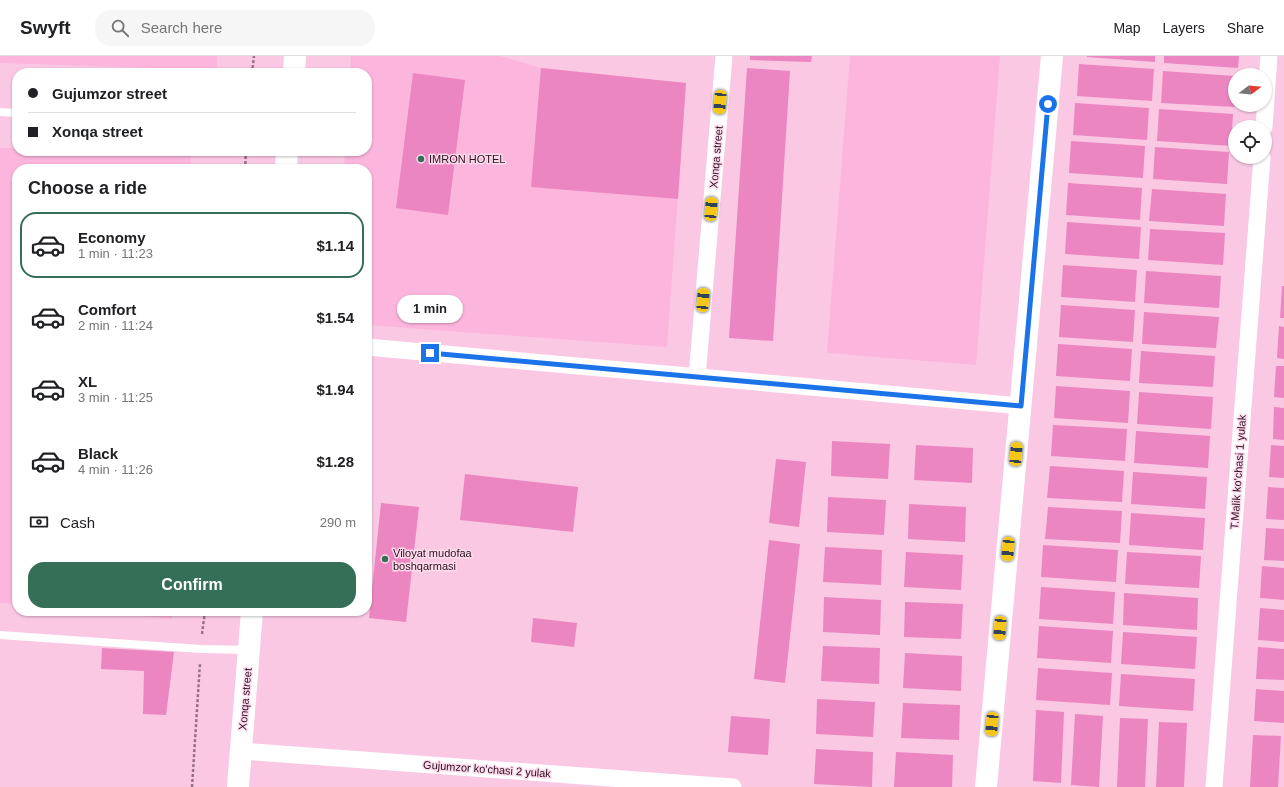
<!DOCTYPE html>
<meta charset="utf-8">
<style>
:root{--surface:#fff;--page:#f6f6f6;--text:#202124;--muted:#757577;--line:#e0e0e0;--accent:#366f58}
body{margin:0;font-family:Arial,sans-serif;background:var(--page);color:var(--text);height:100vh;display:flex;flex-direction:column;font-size:15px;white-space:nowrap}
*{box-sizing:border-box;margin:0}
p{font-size:13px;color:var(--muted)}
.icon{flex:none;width:22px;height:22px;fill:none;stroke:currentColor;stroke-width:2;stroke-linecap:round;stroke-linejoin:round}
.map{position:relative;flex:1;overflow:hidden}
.sheet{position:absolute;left:12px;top:108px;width:360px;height:452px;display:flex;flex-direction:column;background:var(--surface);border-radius:16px;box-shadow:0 1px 3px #0004}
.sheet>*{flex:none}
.hud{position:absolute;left:12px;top:12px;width:360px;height:88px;border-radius:16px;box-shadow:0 1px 3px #0004;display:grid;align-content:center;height:88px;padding:0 16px;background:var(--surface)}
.needle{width:26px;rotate:74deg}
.controls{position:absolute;left:1228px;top:12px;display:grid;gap:8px}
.controls a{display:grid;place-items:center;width:44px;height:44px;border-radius:50%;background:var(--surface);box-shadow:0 1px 3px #0004;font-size:20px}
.end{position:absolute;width:18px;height:18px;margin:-9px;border:5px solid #1a73e8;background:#fff;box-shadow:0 0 0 2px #fff}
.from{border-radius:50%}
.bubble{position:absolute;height:28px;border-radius:14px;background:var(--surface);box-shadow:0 1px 3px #0004;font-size:13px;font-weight:800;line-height:28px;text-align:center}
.car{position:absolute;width:12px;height:24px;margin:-12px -6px;border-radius:5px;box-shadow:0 0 3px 1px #0007;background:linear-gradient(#f5c518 24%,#345 0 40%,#f5c518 0 76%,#345 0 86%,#f5c518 0)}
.hud b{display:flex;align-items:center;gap:14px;height:38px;font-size:15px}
.hud b+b{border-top:1px solid var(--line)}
.hud i{width:10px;height:10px;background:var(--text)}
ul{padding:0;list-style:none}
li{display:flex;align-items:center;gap:12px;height:66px;margin:0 8px 6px;padding:0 8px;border:2px solid transparent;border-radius:16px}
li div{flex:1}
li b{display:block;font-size:15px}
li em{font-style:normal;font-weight:800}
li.selected{border-color:var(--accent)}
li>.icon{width:36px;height:36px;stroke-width:1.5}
h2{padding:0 16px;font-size:18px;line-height:48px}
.pay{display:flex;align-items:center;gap:10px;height:44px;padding:0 16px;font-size:15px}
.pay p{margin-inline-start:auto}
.button{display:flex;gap:8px;margin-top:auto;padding:8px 16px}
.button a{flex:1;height:46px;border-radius:16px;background:var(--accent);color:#fff;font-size:16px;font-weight:800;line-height:46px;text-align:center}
header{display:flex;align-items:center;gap:24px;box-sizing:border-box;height:56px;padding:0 20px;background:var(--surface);border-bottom:1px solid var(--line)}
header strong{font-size:19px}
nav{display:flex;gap:22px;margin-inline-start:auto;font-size:14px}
.search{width:280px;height:36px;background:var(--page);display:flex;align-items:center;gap:10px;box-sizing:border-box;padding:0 14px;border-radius:16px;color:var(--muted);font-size:15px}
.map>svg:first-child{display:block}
.built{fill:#fcb5dc}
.building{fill:#eb86c1}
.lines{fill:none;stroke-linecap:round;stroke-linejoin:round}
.path{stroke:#987086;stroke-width:2.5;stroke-dasharray:3 2;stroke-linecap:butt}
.lane{stroke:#fff;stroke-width:8}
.street{stroke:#fff;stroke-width:17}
.secondary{stroke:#fff;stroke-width:22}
.primary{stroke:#fff;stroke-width:22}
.route{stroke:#1a73e8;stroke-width:5}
.poi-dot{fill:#366f58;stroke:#fddbed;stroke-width:1.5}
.labels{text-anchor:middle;stroke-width:3;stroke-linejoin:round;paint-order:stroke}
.street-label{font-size:11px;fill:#2c0f20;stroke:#fddbed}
.poi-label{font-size:11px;fill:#2c0f20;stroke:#fddbed;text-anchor:start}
</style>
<header>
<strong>Swyft</strong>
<div class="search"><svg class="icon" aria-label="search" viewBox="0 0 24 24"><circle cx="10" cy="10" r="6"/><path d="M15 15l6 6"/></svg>Search here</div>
<nav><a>Map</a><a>Layers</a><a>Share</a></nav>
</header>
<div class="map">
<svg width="1284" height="731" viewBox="0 0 1284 731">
<rect width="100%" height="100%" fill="#fac8e3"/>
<g class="built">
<polygon points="0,0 217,0 217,14 0,7"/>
<polygon points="351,0 500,0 541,12 686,27 667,291 367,269 367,113 344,113 345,95 367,95 367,17 350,17"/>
<polygon points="850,0 1000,0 976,309 827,297"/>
<polygon points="0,92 17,92 17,95 191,95 190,113 17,113 17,548 0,547"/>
<polygon points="90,555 172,555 172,563"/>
</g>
<g class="building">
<polygon points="750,0 812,0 811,6 750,4"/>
<polygon points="1087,0 1155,0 1155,6 1087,1"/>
<polygon points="1164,0 1239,0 1238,12 1164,7"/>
<polygon points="1079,8 1154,13 1152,45 1077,40"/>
<polygon points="541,12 686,27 678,143 531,131"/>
<polygon points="747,12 790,15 773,285 729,282"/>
<polygon points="1163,15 1235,20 1235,51 1161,47"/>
<polygon points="413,17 465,24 448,159 396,152"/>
<polygon points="1075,47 1149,52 1147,84 1073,79"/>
<polygon points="1159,53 1233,58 1231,90 1157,85"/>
<polygon points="1071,85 1145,90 1143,122 1069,117"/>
<polygon points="1155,91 1229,96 1227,128 1153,123"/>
<polygon points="1068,127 1142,132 1140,164 1066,159"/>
<polygon points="1152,133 1226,138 1224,170 1149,165"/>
<polygon points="1067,166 1141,171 1139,203 1065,198"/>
<polygon points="1150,173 1225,177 1223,209 1148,204"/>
<polygon points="1063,209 1137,214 1135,246 1061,241"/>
<polygon points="1146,215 1221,220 1219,252 1144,247"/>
<polygon points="1282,230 1284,230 1284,262 1280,262"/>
<polygon points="1061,249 1135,254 1133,286 1059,281"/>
<polygon points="1144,256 1219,261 1216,292 1142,288"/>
<polygon points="1279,270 1284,271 1284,303 1277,302"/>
<polygon points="1058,288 1132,293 1130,325 1056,320"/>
<polygon points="1141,295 1215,300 1213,331 1139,327"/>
<polygon points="1276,310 1284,310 1284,342 1274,341"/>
<polygon points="1056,330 1130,335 1128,367 1054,362"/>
<polygon points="1139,336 1213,341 1211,373 1137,368"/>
<polygon points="1274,351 1284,352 1284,384 1273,383"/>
<polygon points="1053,369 1127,373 1125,405 1051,400"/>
<polygon points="1136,375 1210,380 1208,412 1134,407"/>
<polygon points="832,385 890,388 888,423 831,420"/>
<polygon points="916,389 973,392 972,427 914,424"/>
<polygon points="1271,389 1284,390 1284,422 1269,421"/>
<polygon points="776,403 806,406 799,471 769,467"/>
<polygon points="1050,410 1124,415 1122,446 1047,442"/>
<polygon points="1133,416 1207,421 1205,453 1131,448"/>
<polygon points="465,418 578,431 573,476 460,464"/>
<polygon points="1268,431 1284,432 1284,464 1266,463"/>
<polygon points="828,441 886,444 884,479 827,476"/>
<polygon points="381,447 419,451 406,566 369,562"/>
<polygon points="909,448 966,451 965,486 908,483"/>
<polygon points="1048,451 1122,455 1120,487 1045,483"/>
<polygon points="1131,457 1205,462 1203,494 1129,489"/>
<polygon points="1266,472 1284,473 1284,505 1264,504"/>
<polygon points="769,484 800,488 785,627 754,623"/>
<polygon points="1043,489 1118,494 1116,526 1041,521"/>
<polygon points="825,491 882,494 881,529 823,526"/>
<polygon points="906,496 963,499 961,534 904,531"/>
<polygon points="1127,496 1201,500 1199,532 1125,528"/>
<polygon points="1262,510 1284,512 1284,544 1260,542"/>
<polygon points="1041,531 1115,536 1113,568 1039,563"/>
<polygon points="1124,537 1198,542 1197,574 1123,569"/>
<polygon points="824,541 881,544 880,579 823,576"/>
<polygon points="905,546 963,548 961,583 904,581"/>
<polygon points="1260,552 1284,554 1284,586 1258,584"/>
<polygon points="533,562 577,567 574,591 531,586"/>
<polygon points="1039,570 1113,575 1111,607 1037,602"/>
<polygon points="1123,576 1197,581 1195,613 1121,608"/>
<polygon points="823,590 880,592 879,628 821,625"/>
<polygon points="1258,591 1284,593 1284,624 1256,623"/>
<polygon points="102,592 174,596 166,659 143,658 144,615 101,613"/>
<polygon points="905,597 962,600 961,635 903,632"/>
<polygon points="1038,612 1112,617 1110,649 1036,644"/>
<polygon points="1121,618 1195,623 1193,655 1119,650"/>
<polygon points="1256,633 1284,635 1284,667 1254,665"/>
<polygon points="817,643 875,646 873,681 816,678"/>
<polygon points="903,647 960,649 959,684 901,682"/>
<polygon points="1036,654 1064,656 1061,727 1033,725"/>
<polygon points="1075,658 1103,660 1099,731 1071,729"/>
<polygon points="731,660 770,663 768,699 728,696"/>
<polygon points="1120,662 1148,663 1145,731 1117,731"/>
<polygon points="1159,666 1187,667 1184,731 1156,731"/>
<polygon points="1253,679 1281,680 1278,731 1250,731"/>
<polygon points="816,693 873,696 872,731 814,728"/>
<polygon points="896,696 953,699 952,731 894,731"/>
</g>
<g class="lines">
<g class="path">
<polyline points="252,17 254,0"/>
<polyline points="245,113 246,95"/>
<polyline points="202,578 205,555"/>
<polyline points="192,731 200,607"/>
</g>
<g class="lane">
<polyline points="0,56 17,57"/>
<polyline points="0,579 201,593 249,594"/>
</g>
<g class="street">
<polyline points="1264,71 1269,0"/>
<polyline points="367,291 1021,350"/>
<polyline points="697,321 724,0"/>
<polyline points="241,695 733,731"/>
<polyline points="1214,731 1262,101"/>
</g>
<polyline class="secondary" points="986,731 1052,0"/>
<g class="primary">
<polyline points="294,17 295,0"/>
<polyline points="286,113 287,95"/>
<polyline points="238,731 252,555"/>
</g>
</g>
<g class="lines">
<polyline class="route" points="430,297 1021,350 1048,48"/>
</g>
<g class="poi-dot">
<circle cx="421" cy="103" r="4"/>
<circle cx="385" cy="503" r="4"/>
</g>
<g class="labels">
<g class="street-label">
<text transform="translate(716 101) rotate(-85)" y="4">Xonqa street</text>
<text transform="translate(1238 416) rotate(-86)" y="4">T.Malik ko'chasi 1 yulak</text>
<text transform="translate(245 643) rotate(-85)" y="4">Xonqa street</text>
<text transform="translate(487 713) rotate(4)" y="4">Gujumzor ko'chasi 2 yulak</text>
</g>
<g class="poi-label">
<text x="429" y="107">IMRON HOTEL</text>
<text x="393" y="501">Viloyat mudofaa<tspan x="393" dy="13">boshqarmasi</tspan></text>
</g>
</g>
</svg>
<div class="controls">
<a><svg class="needle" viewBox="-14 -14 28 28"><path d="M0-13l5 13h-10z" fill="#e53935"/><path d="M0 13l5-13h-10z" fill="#757577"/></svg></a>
<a><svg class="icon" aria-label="locate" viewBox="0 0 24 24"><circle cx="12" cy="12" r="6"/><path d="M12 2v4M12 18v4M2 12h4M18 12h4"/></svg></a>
</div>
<i class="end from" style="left:1048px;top:48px"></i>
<i class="end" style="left:430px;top:297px"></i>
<div class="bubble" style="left:397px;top:239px;width:66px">1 min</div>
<i class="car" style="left:720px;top:46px;rotate:185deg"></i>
<i class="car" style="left:711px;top:153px;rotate:5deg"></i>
<i class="car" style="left:703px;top:244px;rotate:5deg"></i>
<i class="car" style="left:1016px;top:398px;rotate:5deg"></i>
<i class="car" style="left:1008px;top:493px;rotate:185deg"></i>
<i class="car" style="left:1000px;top:572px;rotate:185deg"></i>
<i class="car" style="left:992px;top:668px;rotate:185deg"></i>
<div class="hud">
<b><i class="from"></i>Gujumzor street</b>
<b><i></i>Xonqa street</b>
</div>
<section class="sheet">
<h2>Choose a ride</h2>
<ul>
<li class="selected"><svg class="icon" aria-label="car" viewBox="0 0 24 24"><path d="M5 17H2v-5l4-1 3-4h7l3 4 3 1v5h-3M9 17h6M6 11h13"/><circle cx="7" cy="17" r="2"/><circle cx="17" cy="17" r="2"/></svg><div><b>Economy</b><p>1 min · 11:23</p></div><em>$1.14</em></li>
<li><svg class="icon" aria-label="car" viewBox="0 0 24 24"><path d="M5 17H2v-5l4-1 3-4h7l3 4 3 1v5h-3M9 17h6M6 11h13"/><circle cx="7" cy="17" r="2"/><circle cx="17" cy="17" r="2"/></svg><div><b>Comfort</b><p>2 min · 11:24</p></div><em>$1.54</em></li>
<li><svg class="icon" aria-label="car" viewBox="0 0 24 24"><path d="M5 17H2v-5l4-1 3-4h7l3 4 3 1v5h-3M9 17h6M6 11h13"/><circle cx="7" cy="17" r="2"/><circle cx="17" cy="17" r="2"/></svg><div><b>XL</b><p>3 min · 11:25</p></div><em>$1.94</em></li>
<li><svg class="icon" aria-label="car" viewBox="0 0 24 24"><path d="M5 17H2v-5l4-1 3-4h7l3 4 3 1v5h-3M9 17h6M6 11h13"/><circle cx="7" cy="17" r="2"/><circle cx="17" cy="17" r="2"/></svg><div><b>Black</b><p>4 min · 11:26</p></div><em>$1.28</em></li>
</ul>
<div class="pay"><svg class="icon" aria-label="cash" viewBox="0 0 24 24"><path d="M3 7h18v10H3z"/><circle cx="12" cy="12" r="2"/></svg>Cash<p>290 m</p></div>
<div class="button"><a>Confirm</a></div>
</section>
</div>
